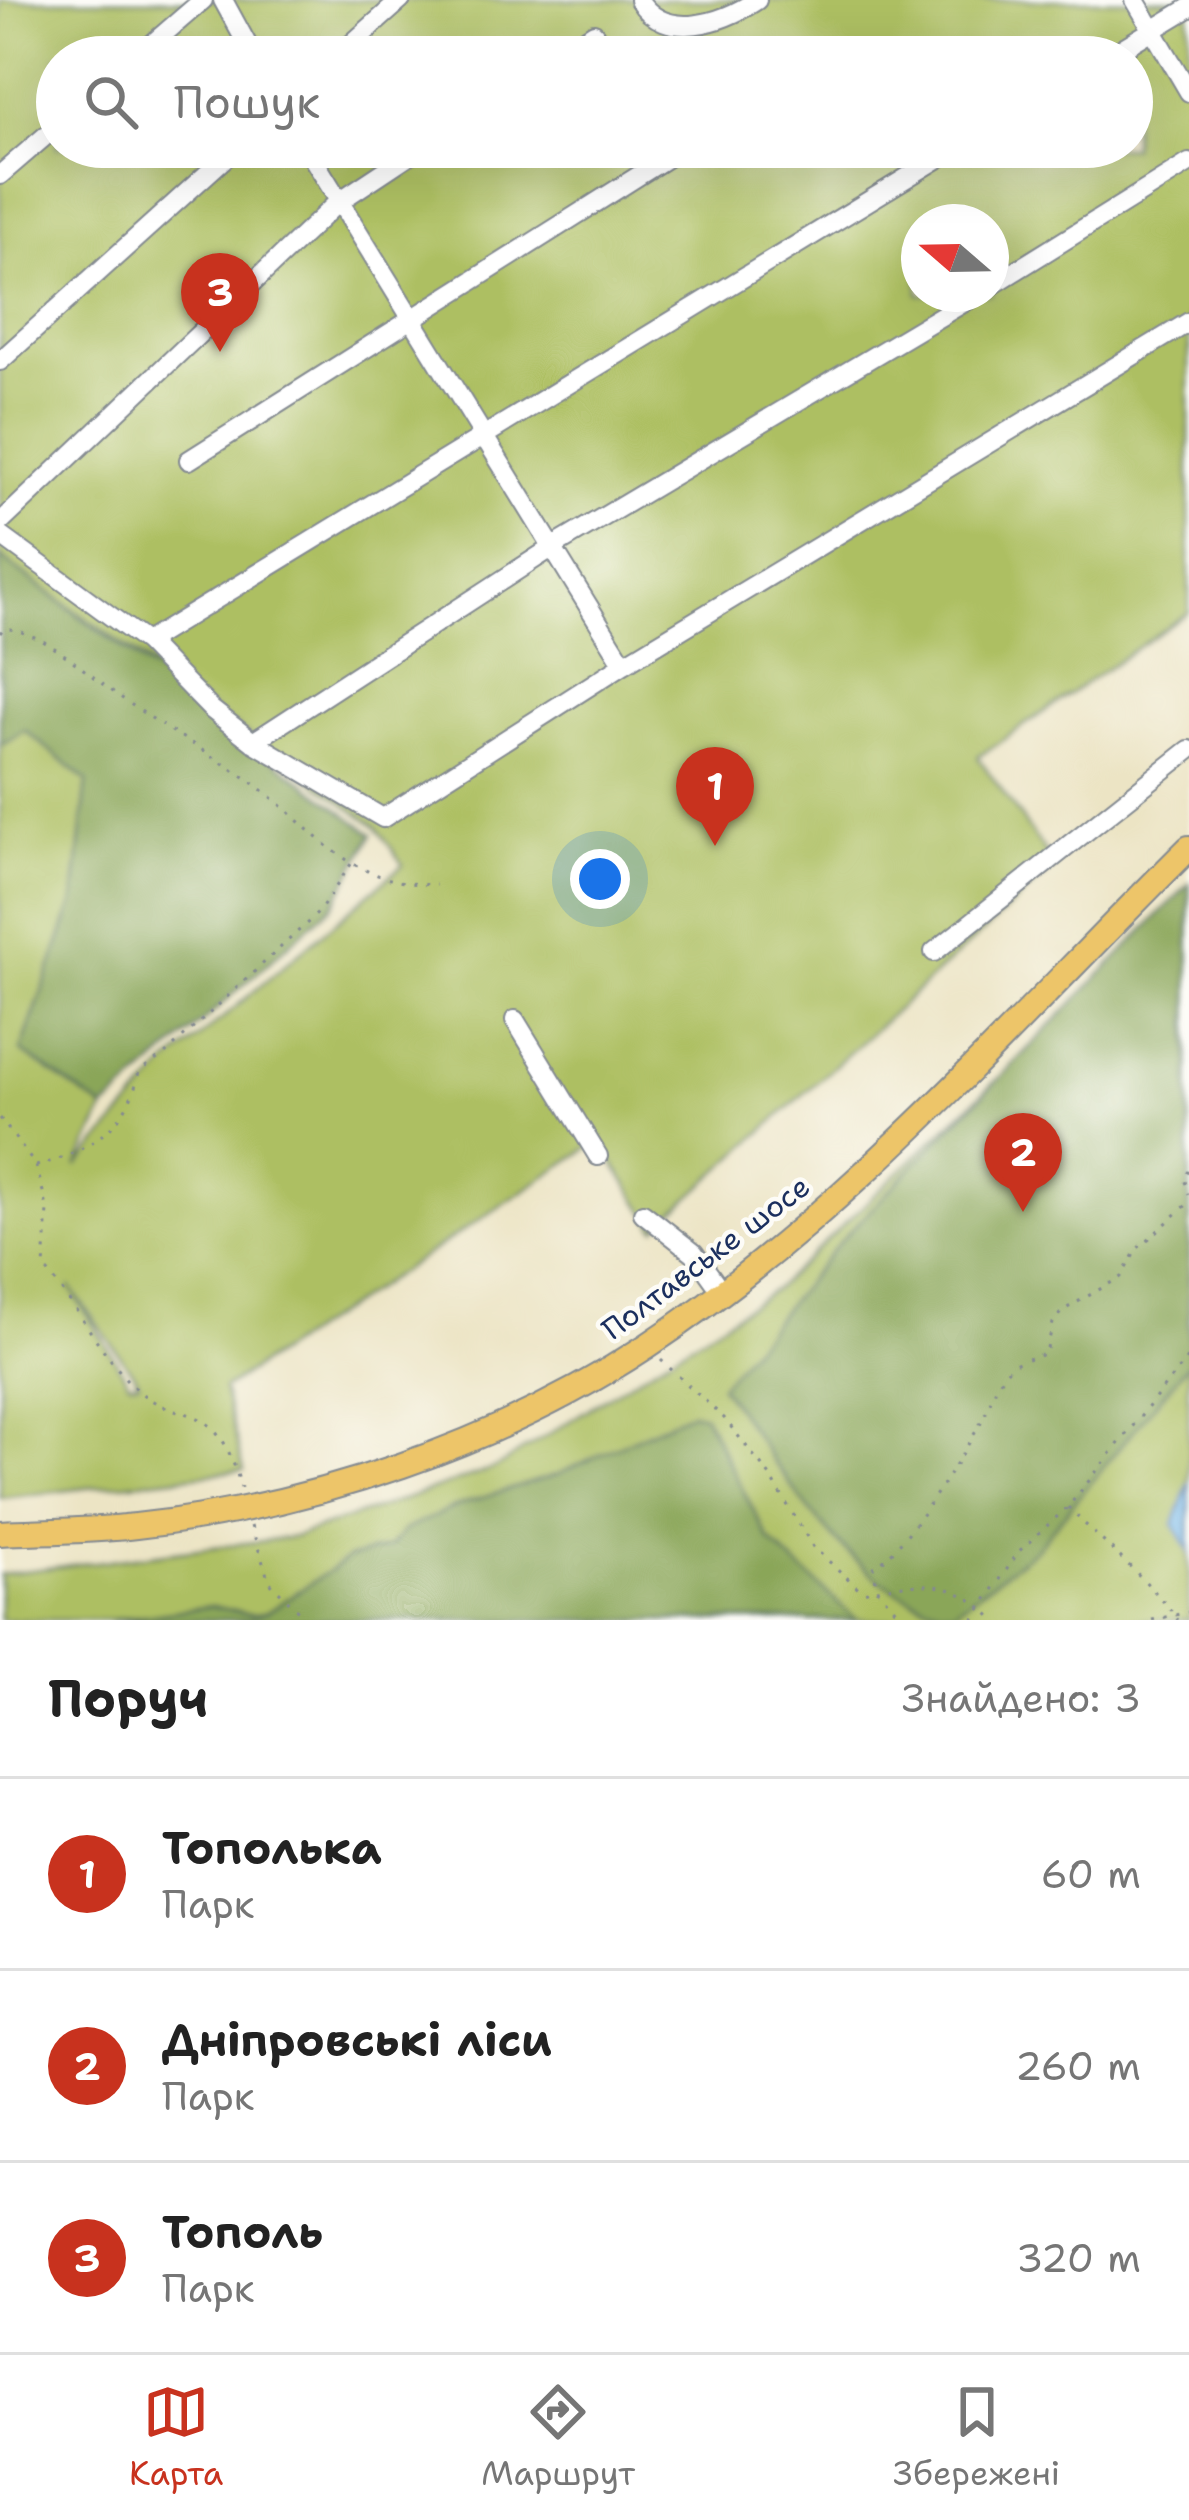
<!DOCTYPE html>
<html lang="uk">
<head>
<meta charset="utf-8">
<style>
	:root { --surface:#fff; --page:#f6f6f6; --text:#222; --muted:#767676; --line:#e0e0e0; --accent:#c8321e }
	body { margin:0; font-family:"Shantell Sans",sans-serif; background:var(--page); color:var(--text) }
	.compass { position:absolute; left:901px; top:204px; width:108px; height:108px; border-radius:50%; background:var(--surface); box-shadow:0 12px 48px #0002; rotate:290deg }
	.you { position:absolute; left:600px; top:879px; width:42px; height:42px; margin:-30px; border:9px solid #fff; border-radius:50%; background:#1a73e8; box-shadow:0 0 0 18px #1a73e833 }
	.badge { display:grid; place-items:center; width:78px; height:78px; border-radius:50%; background:var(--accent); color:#fff; font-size:39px; font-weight:700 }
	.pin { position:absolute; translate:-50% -99px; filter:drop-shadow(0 3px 6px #0008) }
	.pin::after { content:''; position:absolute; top:63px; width:42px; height:36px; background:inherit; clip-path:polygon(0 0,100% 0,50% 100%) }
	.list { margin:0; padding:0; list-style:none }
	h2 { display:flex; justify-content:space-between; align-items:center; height:156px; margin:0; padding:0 48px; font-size:51px }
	h2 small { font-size:39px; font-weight:400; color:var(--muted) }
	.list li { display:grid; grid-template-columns:78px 1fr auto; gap:36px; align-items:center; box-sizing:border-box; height:192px; padding:0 48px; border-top:3px solid var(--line) }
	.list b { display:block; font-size:45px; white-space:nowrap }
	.list p { margin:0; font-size:39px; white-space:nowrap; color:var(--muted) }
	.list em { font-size:39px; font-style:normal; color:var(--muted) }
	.icon { flex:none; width:66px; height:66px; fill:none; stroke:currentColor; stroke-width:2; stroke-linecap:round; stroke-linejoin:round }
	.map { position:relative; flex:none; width:1189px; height:1620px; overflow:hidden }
	.search { position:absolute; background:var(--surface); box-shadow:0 12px 48px #0002; left:36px; right:36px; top:36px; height:132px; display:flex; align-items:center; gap:30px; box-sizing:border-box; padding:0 42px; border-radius:66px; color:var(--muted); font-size:45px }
	.sheet { height:732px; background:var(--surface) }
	nav { display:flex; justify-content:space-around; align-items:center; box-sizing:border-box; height:168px; border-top:3px solid var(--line); background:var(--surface); font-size:33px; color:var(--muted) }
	nav a { display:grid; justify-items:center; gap:6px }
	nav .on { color:var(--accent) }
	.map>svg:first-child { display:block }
	.green { fill:#adbf62; stroke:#647760; stroke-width:3; fill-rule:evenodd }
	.forest { fill:#8aa658; stroke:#526a5b; stroke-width:3 }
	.water { fill:#72b6e8; stroke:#4672a3; stroke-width:3 }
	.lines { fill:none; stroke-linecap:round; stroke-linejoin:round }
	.minor-casing { stroke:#848a91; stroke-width:22 }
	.major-casing { stroke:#848a91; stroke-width:28 }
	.path { stroke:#848a91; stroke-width:3; stroke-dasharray:3 9; stroke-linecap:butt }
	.minor { stroke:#fff; stroke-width:18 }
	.major { stroke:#edc569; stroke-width:24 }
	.labels { text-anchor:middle; stroke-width:9; stroke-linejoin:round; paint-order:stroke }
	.street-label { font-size:30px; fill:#1b2f5e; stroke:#fdfcf7 }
</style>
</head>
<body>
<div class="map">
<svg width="1189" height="1620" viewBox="0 0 1189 1620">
	<rect width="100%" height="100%" fill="#fdfcf7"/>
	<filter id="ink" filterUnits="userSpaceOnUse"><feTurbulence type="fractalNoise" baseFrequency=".00833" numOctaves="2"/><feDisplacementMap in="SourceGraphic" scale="24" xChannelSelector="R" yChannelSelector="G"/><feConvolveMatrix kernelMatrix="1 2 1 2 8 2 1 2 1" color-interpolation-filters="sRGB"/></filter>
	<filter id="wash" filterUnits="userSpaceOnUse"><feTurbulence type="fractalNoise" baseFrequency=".004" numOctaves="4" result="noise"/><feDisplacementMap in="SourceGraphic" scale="48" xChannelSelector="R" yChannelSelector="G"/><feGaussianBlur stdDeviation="2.7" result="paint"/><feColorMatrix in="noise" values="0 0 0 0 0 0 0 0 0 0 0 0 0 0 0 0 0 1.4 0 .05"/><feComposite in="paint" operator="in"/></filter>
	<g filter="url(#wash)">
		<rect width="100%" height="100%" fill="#ece4c4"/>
		<!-- green -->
		<path class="green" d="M 0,0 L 1189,0 L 1189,612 L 978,757 L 1055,866 L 656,1228 L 599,1141 L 223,1389 L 244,1470 L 0,1498 L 0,745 L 25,730 L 87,781 L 74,902 L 21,1051 L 105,1109 L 77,1167 L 167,1065 L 403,865 L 376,826 L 0,557 ZM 57,57 L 1132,57 L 1132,147 L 57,147 ZM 919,222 L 991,222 L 991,294 L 919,294 ZM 69,1286 L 139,1381 L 138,1382 L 129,1382 Z
			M 1189,898 L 1189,1620 L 0,1620 L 0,1574 L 294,1537 L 496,1468 L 775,1289 Z"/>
		<!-- forest -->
		<path class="forest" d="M 0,557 L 373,834 L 334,904 L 105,1109 L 21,1051 L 74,902 L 87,781 L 25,730 L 0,745 Z
			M 1189,884 L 1189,1363 L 1035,1550 L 954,1611 C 853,1600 777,1462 720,1386 L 841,1240 Z
			M 691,1412 L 704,1415 L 769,1540 L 857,1620 L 110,1620 L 212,1606 L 253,1615 L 267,1612 L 349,1558 L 390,1547 L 404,1530 L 462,1504 L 556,1475 Z"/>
		<!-- water -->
		<path class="water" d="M 1189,1483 L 1189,1551 L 1174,1524 Z"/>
	</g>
	<g filter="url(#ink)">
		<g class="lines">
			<defs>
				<path id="minor" d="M 223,0 L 254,57
					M 639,0 C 665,43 724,22 757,0
					M 1135,0 L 1189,92
					M 137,57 L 203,0
					M 337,57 L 401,0
					M 558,57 L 594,33
					M 1108,57 L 1189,8
					M 306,147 L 624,664
					M 0,175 L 57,126
					M 991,286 L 1189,163
					M 0,361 L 237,147
					M 189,460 L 684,147
					M 0,523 L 338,202 L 421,147
					M 0,535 L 146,642 L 211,709 L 253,742 L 383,818 L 624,664 L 1189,322
					M 146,642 L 957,147
					M 253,742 L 553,547 L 978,294
					M 934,952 L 1189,750
					M 515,1020 L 598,1156
					M 643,1213 L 694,1253 L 722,1292"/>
				<path id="major" d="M 0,1533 C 45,1531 91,1531 136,1526 C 311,1507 500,1443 647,1346 C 849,1213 1017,1018 1189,848"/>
			</defs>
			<!-- minor casing -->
			<use href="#minor" class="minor-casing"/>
			<!-- major casing -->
			<use href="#major" class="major-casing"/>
			<!-- path -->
			<path class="path" d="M 0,633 L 4,628 C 47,634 77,666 112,691 C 154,722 199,747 243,776 C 315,823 337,883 436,885
				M 0,1118 L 36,1166 C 88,1152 129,1126 139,1071 L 164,1055 L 319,912 L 351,864
				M 36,1166 L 48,1210 L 44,1267 C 73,1303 97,1345 127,1380 C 177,1435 214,1384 241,1488
				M 1189,1171 L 1184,1178 L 1189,1194
				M 661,1360 L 724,1418 L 770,1476 L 813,1547 L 863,1592 C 916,1580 955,1578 995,1620
				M 1068,1507 C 1105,1546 1146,1576 1178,1620
				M 251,1526 L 269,1581 L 307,1620
				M 894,1620 L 897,1611 L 877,1589 L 874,1567 C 904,1550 961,1458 980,1424 C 991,1405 994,1381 1012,1366 C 1020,1359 1036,1358 1046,1353 L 1053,1323 L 1062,1311 L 1121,1277 L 1137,1249 L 1189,1203
				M 973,1620 L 1019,1551 L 1068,1507 L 1189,1356
				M 1152,1620 L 1189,1612"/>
			<!-- minor -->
			<use href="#minor" class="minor"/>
			<!-- major -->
			<use href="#major" class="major"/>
		</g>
	</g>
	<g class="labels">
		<!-- street labels -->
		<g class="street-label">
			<text transform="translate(706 1258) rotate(-37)" y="10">Полтавське шосе</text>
		</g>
	</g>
</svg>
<svg class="compass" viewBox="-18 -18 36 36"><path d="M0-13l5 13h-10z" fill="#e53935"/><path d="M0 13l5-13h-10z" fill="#767676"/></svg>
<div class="you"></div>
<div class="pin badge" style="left:715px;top:846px">1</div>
<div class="pin badge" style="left:1023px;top:1212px">2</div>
<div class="pin badge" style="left:220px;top:352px">3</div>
<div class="search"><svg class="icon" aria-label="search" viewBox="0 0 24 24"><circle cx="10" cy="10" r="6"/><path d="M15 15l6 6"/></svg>Пошук</div>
</div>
<section class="sheet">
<h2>Поруч<small>Знайдено: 3</small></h2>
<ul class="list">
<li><span class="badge">1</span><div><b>Тополька</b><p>Парк</p></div><em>60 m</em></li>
<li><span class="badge">2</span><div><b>Дніпровські ліси</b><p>Парк</p></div><em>260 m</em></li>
<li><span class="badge">3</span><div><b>Тополь</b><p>Парк</p></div><em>320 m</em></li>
</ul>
</section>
<nav>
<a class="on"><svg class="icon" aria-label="map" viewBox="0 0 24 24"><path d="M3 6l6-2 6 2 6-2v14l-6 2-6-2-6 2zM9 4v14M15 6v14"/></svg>Карта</a>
<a><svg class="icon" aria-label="directions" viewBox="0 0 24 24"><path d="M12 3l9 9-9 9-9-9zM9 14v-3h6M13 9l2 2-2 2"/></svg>Маршрут</a>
<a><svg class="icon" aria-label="saved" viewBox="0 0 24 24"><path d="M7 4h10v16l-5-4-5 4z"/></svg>Збережені</a>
</nav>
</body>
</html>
